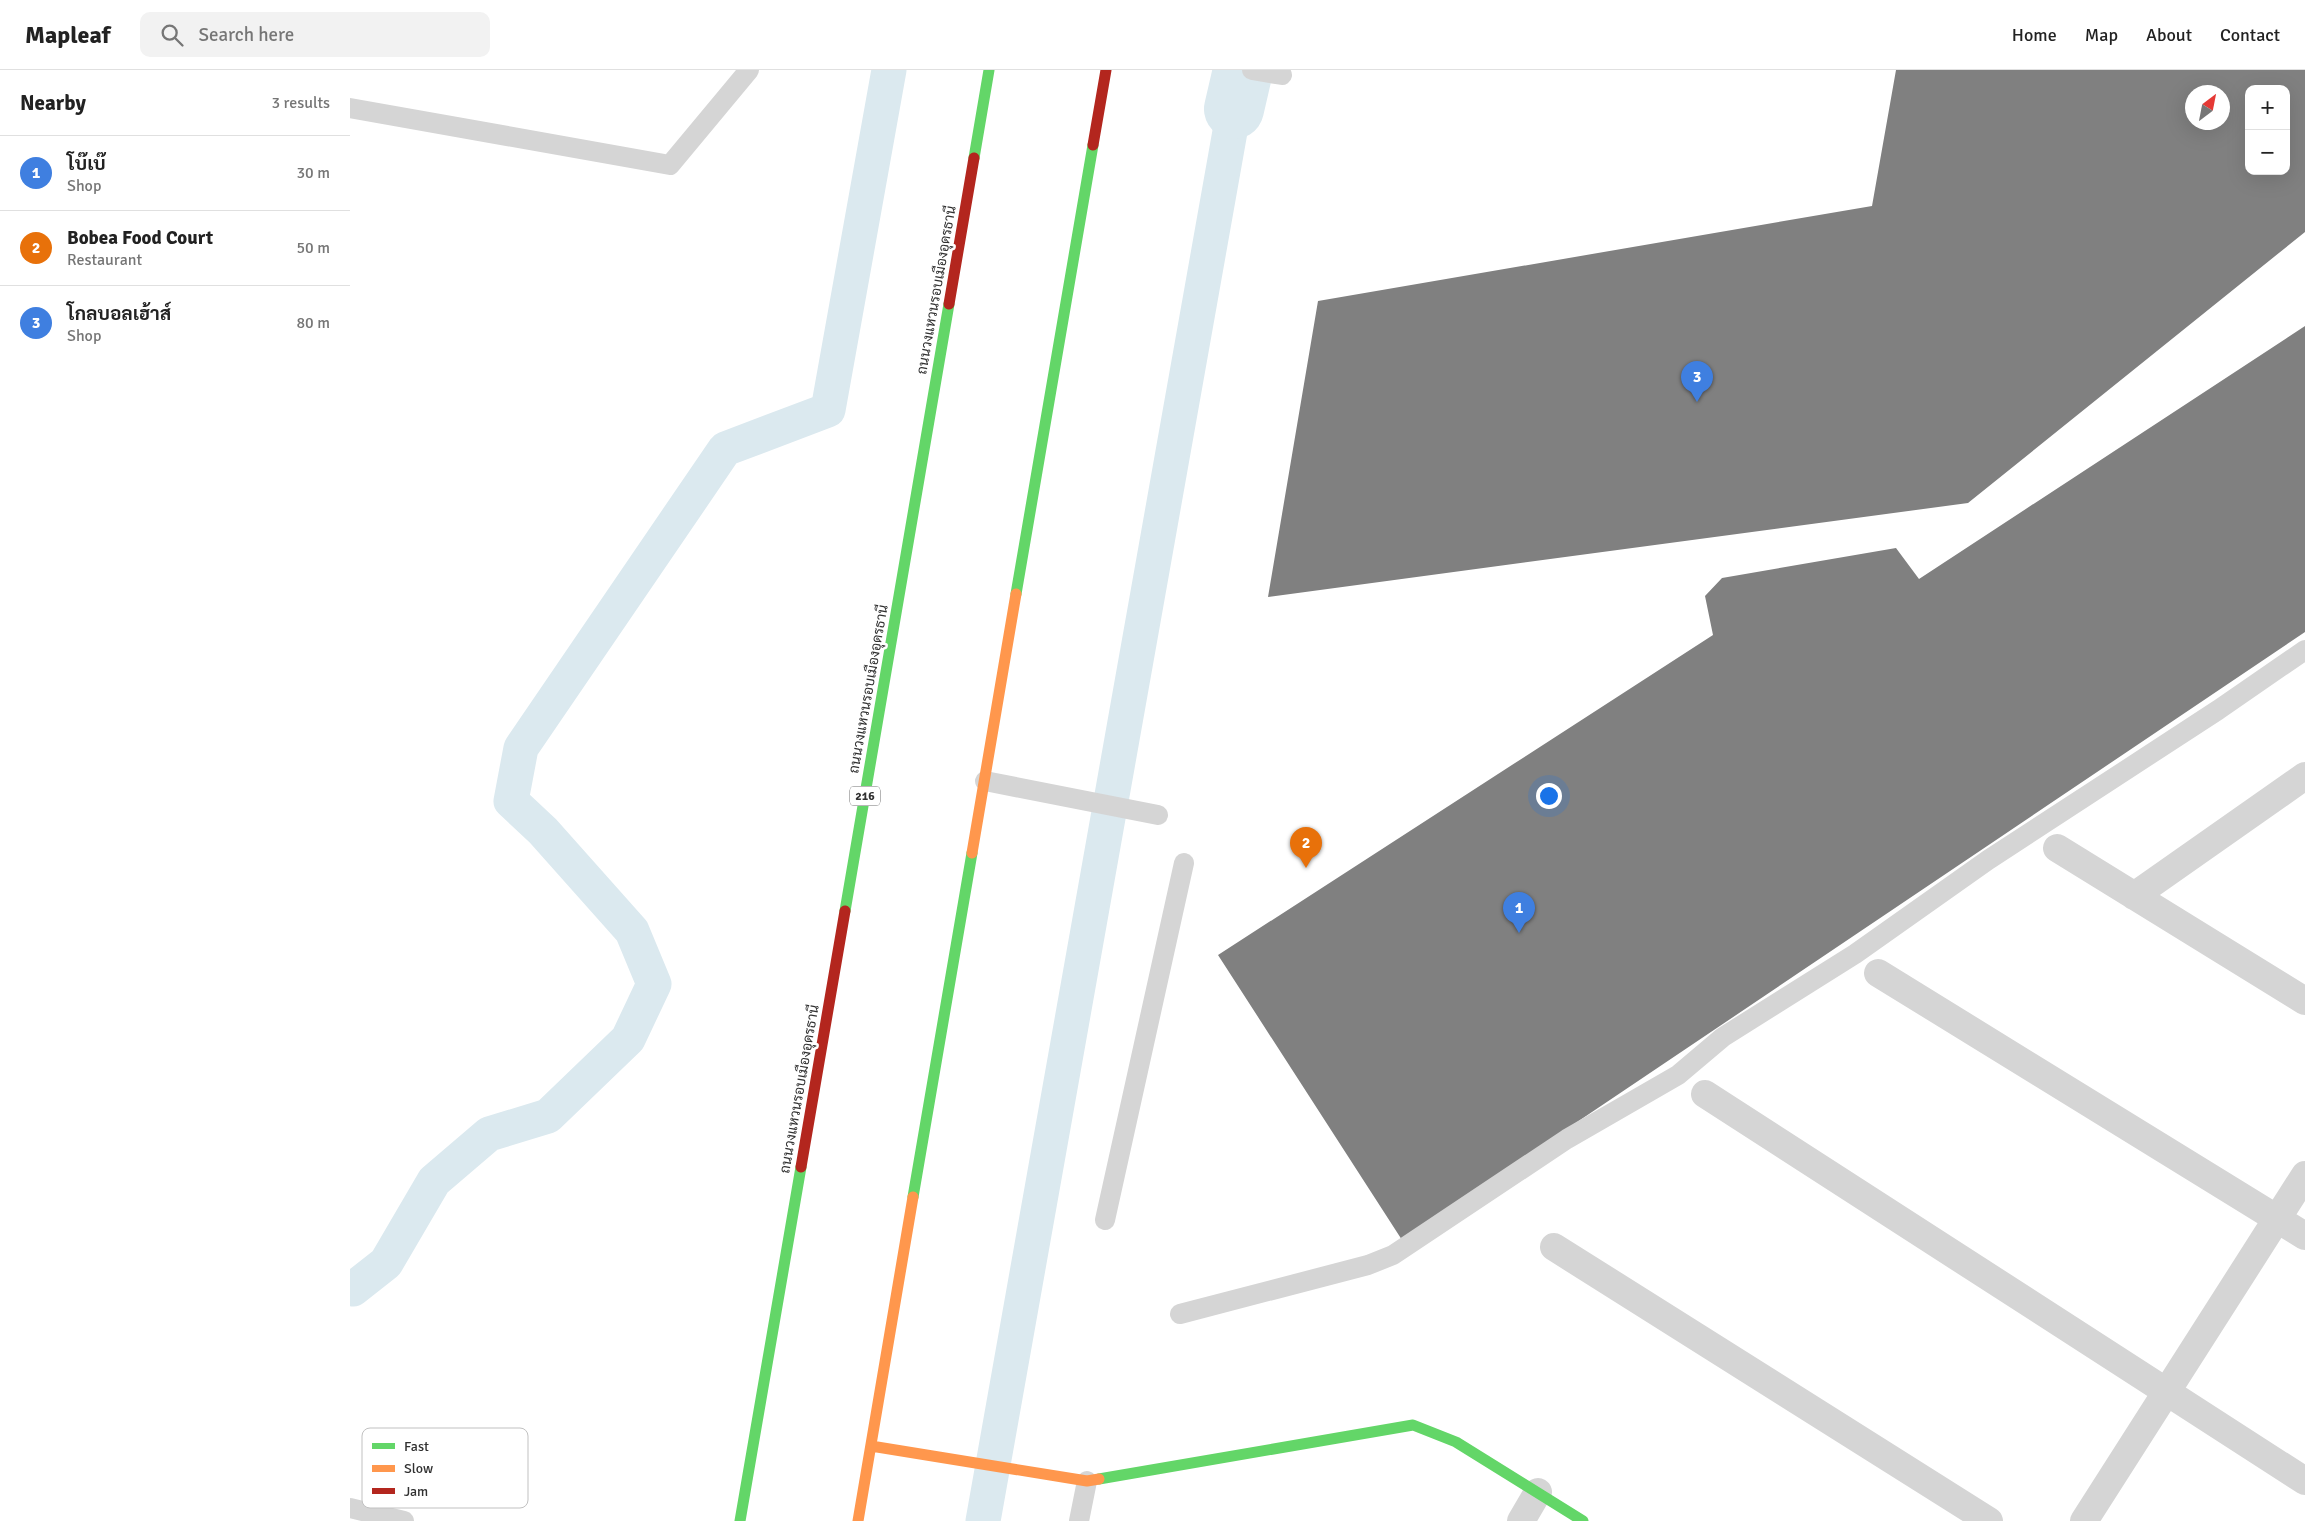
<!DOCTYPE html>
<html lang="en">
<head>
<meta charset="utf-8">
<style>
	:root { --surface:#fff; --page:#f2f2f2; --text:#222; --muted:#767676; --line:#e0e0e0; --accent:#db2777 }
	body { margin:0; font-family:Signika,Sarabun,sans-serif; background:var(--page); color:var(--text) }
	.controls { position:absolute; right:15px; top:15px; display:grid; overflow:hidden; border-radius:10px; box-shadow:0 5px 20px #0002 }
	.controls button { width:45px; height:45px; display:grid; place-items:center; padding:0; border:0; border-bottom:1px solid var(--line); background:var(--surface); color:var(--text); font:25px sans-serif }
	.compass { position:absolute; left:1835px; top:15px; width:45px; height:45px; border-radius:50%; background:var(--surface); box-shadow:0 5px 20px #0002; rotate:32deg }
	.you { position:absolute; left:1198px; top:725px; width:18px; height:18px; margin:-12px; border:4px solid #fff; border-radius:50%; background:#1a73e8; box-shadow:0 0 0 8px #1a73e833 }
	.badge { display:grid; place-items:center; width:32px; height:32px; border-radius:50%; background:var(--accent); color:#fff; font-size:16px; font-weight:700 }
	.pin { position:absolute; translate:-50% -41px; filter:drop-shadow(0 1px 2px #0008) }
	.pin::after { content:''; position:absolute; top:26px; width:18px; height:15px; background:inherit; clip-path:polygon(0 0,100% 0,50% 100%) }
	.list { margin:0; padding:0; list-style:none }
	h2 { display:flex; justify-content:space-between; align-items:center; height:65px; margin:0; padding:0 20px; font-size:21px }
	h2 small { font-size:16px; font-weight:400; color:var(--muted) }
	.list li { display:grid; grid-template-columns:32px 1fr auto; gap:15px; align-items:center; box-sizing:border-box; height:75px; padding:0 20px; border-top:1px solid var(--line) }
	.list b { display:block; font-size:19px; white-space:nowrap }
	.list p { margin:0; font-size:16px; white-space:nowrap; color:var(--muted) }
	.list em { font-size:16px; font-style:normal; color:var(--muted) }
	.icon { flex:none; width:28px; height:28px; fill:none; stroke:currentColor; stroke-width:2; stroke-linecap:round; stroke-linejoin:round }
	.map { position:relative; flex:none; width:1955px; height:1451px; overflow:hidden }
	header { display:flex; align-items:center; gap:30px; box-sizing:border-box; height:70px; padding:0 25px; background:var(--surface); border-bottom:1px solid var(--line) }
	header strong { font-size:24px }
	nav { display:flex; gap:28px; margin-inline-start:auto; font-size:18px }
	.search { width:350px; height:45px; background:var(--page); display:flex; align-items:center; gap:12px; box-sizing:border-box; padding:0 18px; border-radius:10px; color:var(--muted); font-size:19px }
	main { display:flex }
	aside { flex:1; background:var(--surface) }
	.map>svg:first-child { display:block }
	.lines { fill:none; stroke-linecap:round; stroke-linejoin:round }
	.canal { stroke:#dbe9ef; stroke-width:35 }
	.river { stroke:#dbe9ef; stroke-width:60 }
	.building { fill:#808080; fill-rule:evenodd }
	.lane { stroke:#d5d5d5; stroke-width:20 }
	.street { stroke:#d5d5d5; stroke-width:28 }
	.fast { stroke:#63d668; stroke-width:11 }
	.slow { stroke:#ff974d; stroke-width:11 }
	.jam { stroke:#b3261e; stroke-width:11 }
	.labels { text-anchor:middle; stroke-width:5; stroke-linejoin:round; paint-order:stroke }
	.shield { fill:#fff; stroke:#6f6f6f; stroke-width:1 }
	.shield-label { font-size:12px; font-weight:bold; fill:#313131 }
	.street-label { font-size:14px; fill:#313131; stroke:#fff }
	.key { fill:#fff; stroke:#c1c1c1; stroke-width:1 }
	.key-label { font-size:14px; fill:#313131 }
</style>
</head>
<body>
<header>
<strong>Mapleaf</strong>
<div class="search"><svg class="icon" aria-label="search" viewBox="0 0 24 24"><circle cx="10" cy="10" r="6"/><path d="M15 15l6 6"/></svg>Search here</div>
<nav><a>Home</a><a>Map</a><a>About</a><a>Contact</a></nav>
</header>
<main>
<aside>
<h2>Nearby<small>3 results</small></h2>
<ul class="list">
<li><span class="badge" style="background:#3f7fe0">1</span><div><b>โบ๊เบ๊</b><p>Shop</p></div><em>30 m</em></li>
<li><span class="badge" style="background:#e8710a">2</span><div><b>Bobea Food Court</b><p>Restaurant</p></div><em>50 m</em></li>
<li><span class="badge" style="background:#3f7fe0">3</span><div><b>โกลบอลเฮ้าส์</b><p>Shop</p></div><em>80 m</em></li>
</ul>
</aside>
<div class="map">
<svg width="1955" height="1451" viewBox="0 0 1955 1451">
	<rect width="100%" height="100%" fill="#fff"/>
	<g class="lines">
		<!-- canal -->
		<path class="canal" d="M 0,1217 L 3,1219 L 36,1193 L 84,1111 L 139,1064 L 198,1046 L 278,969 L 304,914 L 282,861 L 193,761 L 161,731 L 171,678 L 375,379 L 478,340 L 539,0
			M 633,1451 L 884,39"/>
		<!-- river -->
		<path class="river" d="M 884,39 L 893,0"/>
	</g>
	<!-- building -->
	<path class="building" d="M 1546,0 L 1955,0 L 1955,162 L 1618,433 L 918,527 L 968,231 L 1522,136 ZM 1899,19 L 1936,19 L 1936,101 L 1899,101 ZM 1842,22 L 1872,22 L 1872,52 L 1842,52 Z
		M 1955,256 L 1955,562 L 1052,1170 L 868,885 L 1363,565 L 1355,526 L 1372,508 L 1546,478 L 1569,509 Z"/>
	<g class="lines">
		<!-- lane -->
		<path class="lane" d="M 902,0 L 932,5
			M 0,38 L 320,95 L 399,0
			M 635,711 L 808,745
			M 755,1150 L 834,793
			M 830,1244 L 1018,1195 L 1043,1185 L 1217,1069 L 1328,1005 L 1373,967 L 1505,884 L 1638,790 L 1868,640 L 1955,580
			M 0,1438 L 54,1451
			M 729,1451 L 737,1411"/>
		<!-- street -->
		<path class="street" d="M 1707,778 L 1955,931
			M 1784,826 L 1955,706
			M 1528,903 L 1955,1166
			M 1355,1024 L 1955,1411
			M 1204,1177 L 1639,1451
			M 1171,1451 L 1188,1422
			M 1734,1451 L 1955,1105"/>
		<!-- fast -->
		<path class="fast" d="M 624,88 L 639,0
			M 666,524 L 743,75
			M 495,841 L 599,234
			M 563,1127 L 622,783
			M 749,1409 L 1063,1355 L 1106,1372 L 1233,1451
			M 390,1451 L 451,1097"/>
		<!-- slow -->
		<path class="slow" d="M 622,783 L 666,524
			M 521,1376 L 737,1411 L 749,1409
			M 508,1451 L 563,1127"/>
		<!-- jam -->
		<path class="jam" d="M 743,75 L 756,0
			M 599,234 L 624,88
			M 451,1097 L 495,841"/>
	</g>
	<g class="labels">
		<!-- shield labels -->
		<rect class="shield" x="500" y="716.5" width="30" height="19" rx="4"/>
		<g class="shield-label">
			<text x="515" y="730">216</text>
		</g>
		<!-- street labels -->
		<g class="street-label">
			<text transform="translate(586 220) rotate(-80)" y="5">ถนนวงแหวนรอบเมืองอุดรธานี</text>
			<text transform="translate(518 619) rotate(-80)" y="5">ถนนวงแหวนรอบเมืองอุดรธานี</text>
			<text transform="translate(449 1019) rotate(-80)" y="5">ถนนวงแหวนรอบเมืองอุดรธานี</text>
		</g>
	</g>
	<!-- legend -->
	<rect x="12" y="1358" width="166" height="80" rx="8" class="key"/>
	<rect x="22" y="1373" width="23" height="6" fill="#63d668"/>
	<rect x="22" y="1395" width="23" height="7" fill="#ff974d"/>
	<rect x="22" y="1418" width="23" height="6" fill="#b3261e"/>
	<g class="key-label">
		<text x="54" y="1381">Fast</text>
		<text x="54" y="1403">Slow</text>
		<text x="54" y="1426">Jam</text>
	</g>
</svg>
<div class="controls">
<button>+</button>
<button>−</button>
</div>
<svg class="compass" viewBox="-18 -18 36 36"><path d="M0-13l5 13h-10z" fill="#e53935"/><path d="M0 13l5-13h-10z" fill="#767676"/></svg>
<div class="you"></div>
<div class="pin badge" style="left:1169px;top:863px;background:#3f7fe0">1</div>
<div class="pin badge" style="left:956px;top:798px;background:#e8710a">2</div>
<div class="pin badge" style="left:1347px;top:332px;background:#3f7fe0">3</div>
</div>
</main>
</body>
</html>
